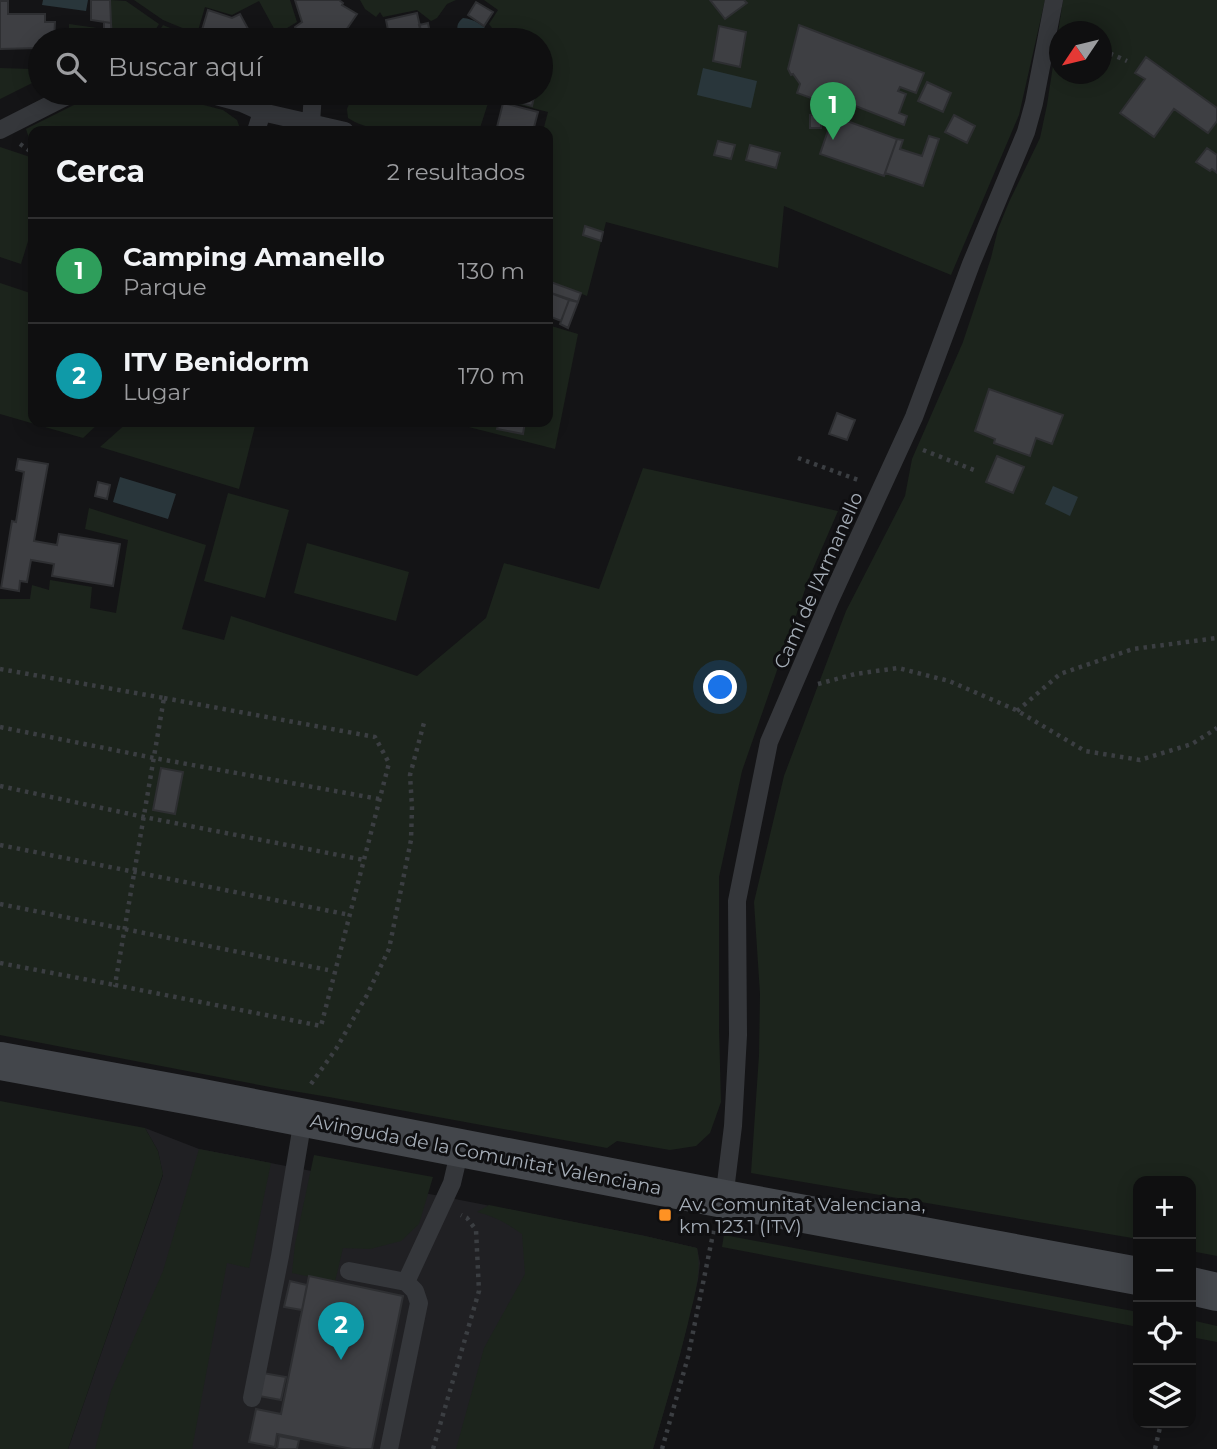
<!DOCTYPE html>
<html lang="es">
<head>
<meta charset="utf-8">
<style>
	:root { --surface:#0f0f10; --page:#1d1d1e; --text:#f1f3f6; --muted:#9b9c9f; --line:#2f2f30; --accent:#ff9223 }
	body { margin:0; font-family:Montserrat,sans-serif; background:var(--page); color:var(--text) }
	.controls { position:absolute; right:21px; bottom:21px; display:grid; overflow:hidden; border-radius:14px; box-shadow:0 4px 18px #0003 }
	.controls button { width:63px; height:63px; display:grid; place-items:center; padding:0; border:0; border-bottom:2px solid var(--line); background:var(--surface); color:var(--text); font:35px sans-serif }
	.compass { position:absolute; left:1049px; top:21px; width:63px; height:63px; border-radius:50%; background:var(--surface); box-shadow:0 4px 18px #0003; rotate:235deg }
	.you { position:absolute; left:721px; top:688px; width:24px; height:24px; margin:-18px; border:5px solid #fff; border-radius:50%; background:#1a73e8; box-shadow:0 0 0 10px #1a73e833 }
	.badge { display:grid; place-items:center; width:46px; height:46px; border-radius:50%; background:var(--accent); color:#fff; font-size:23px; font-weight:700 }
	.pin { position:absolute; translate:-50% -58px; filter:drop-shadow(0 2px 4px #0008) }
	.pin::after { content:''; position:absolute; top:37px; width:24px; height:21px; background:inherit; clip-path:polygon(0 0,100% 0,50% 100%) }
	.list { margin:0; padding:0; list-style:none }
	h2 { display:flex; justify-content:space-between; align-items:center; height:91px; margin:0; padding:0 28px; font-size:30px }
	h2 small { font-size:23px; font-weight:400; color:var(--muted) }
	.list li { display:grid; grid-template-columns:46px 1fr auto; gap:21px; align-items:center; box-sizing:border-box; height:105px; padding:0 28px; border-top:2px solid var(--line) }
	.list b { display:block; font-size:26px; white-space:nowrap }
	.list p { margin:0; font-size:23px; white-space:nowrap; color:var(--muted) }
	.list em { font-size:23px; font-style:normal; color:var(--muted) }
	.icon { flex:none; width:38px; height:38px; fill:none; stroke:currentColor; stroke-width:2; stroke-linecap:round; stroke-linejoin:round }
	.map { position:relative; flex:none; width:1217px; height:1449px; overflow:hidden }
	.search { position:absolute; background:var(--surface); box-shadow:0 4px 18px #0003; left:28px; top:28px; width:525px; height:77px; display:flex; align-items:center; gap:18px; box-sizing:border-box; padding:0 24px; border-radius:38px; color:var(--muted); font-size:26px }
	.panel { position:absolute; background:var(--surface); box-shadow:0 4px 18px #0003; left:28px; top:126px; width:525px; height:301px; border-radius:14px }
	.map>svg:first-child { display:block }
	.built { fill:#202023 }
	.green { fill:#1c241c; fill-rule:evenodd }
	.water { fill:#29363b }
	.building { fill:#3e3f43; stroke:#2e2f32; stroke-width:2 }
	.lines { fill:none; stroke-linecap:round; stroke-linejoin:round }
	.path { stroke:#3b3e42; stroke-width:4.5; stroke-dasharray:3.5 5; stroke-linecap:butt }
	.service { stroke:#35373b; stroke-width:18 }
	.secondary { stroke:#43464b; stroke-width:38 }
	.poi-dot { fill:#ff9223; stroke:#0f0f11; stroke-width:2.5 }
	.labels { text-anchor:middle; stroke-width:6; stroke-linejoin:round; paint-order:stroke }
	.street-label { font-size:19px; fill:#a5adb7; stroke:#0f0f11 }
	.poi-label { font-size:19px; fill:#a5adb7; stroke:#0f0f11; text-anchor:start }
</style>
</head>
<body>
<div class="map">
<svg width="1217" height="1449" viewBox="0 0 1217 1449">
	<rect width="100%" height="100%" fill="#141416"/>
	<!-- built -->
	<path class="built" d="M 145,1128 L 199,1149 L 645,1236 L 697,1248 L 700,1263 L 698,1280 L 680,1354 L 653,1449 L 68,1449 L 163,1175 L 158,1151 Z"/>
	<!-- green -->
	<path class="green" d="M 110,0 L 126,1 L 159,24 L 149,40 L 112,40 Z
		M 134,0 L 290,0 L 297,22 L 277,34 L 259,1 L 232,15 L 205,7 L 197,34 L 163,20 Z
		M 360,0 L 456,0 L 447,4 L 437,18 L 431,21 L 417,10 L 383,17 L 380,12 L 376,17 L 365,9 Z
		M 484,0 L 1045,0 L 1019,115 L 951,275 L 784,206 L 778,268 L 606,222 L 587,296 L 548,281 L 548,131 L 543,131 L 548,112 L 490,97 L 479,131 C 444,131 377,138 348,118 L 347,109 L 349,104 L 353,103 L 353,96 L 367,93 L 541,93 L 541,40 L 495,40 L 495,32 L 489,24 L 498,10 Z
		M 1063,0 L 1217,0 L 1217,1256 L 1191,1251 L 1191,1181 L 1138,1181 L 1138,1239 L 751,1173 L 759,1055 L 760,994 L 754,902 L 784,776 L 846,611 L 905,496 L 912,459 L 963,342 L 991,258 L 998,229 L 1009,202 L 1040,138 L 1047,105 ZM 1060,32 L 1102,32 L 1102,74 L 1060,74 Z
		M 69,24 L 104,29 L 104,40 L 69,40 Z
		M 163,25 L 196,39 L 196,40 L 154,40 Z
		M 0,68 L 32,69 L 32,83 L 0,99 Z
		M 98,93 L 157,93 L 223,110 L 237,120 L 241,131 L 33,131 L 33,148 L 32,148 L 26,129 Z
		M 0,147 L 33,158 L 33,239 L 29,238 L 21,264 L 0,257 Z
		M 0,283 L 33,294 L 33,422 L 100,422 L 83,438 L 0,414 Z
		M 548,325 L 578,334 L 555,449 L 449,422 L 548,422 Z
		M 128,422 L 256,422 L 239,489 L 100,447 Z
		M 643,468 L 838,511 L 809,578 L 742,771 L 719,877 L 719,1029 L 721,1102 L 710,1133 L 696,1146 L 670,1150 L 617,1141 L 607,1148 L 329,1097 L 275,1088 L 0,1035 L 0,599 L 30,599 L 32,585 L 49,590 L 50,580 L 92,587 L 90,608 L 116,613 L 128,540 L 85,529 L 89,508 L 206,545 L 182,629 L 224,640 L 231,616 L 417,676 L 486,618 L 504,563 L 599,589 Z
		M 228,493 L 289,510 L 265,598 L 204,581 Z
		M 307,543 L 409,572 L 396,621 L 294,593 Z
		M 0,1101 L 145,1128 L 158,1151 L 163,1174 L 68,1449 L 0,1449 Z
		M 199,1149 L 271,1163 L 249,1268 L 227,1263 L 192,1449 L 95,1449 L 111,1391 L 163,1271 Z
		M 314,1155 L 433,1177 L 419,1224 L 401,1241 L 370,1249 L 343,1248 L 335,1282 L 292,1273 L 295,1244 Z
		M 489,1205 L 645,1236 L 697,1248 C 702,1274 694,1297 688,1323 C 678,1365 665,1407 653,1449 L 456,1449 L 484,1348 L 525,1274 L 522,1234 C 508,1224 494,1216 477,1212 Z
		M 724,1235 L 1138,1312 L 1138,1327 L 722,1247 Z
		M 1191,1320 L 1217,1326 L 1217,1342 L 1191,1337 Z"/>
	<!-- water -->
	<path class="water" d="M 43,0 L 88,0 L 86,11 L 42,5 Z
		M 463,18 C 474,19 483,25 490,33 L 488,40 L 460,40 C 458,31 454,25 463,18 Z
		M 703,68 L 757,81 L 751,108 L 697,95 Z
		M 120,477 L 176,494 L 168,519 L 113,502 Z
		M 1053,486 L 1078,497 L 1070,516 L 1045,504 Z"/>
	<!-- building -->
	<path class="building" d="M 91,0 L 110,0 L 111,23 L 91,20 Z
		M 295,0 L 339,0 L 343,3 L 342,5 L 357,14 L 342,36 L 346,32 L 359,40 L 319,40 L 310,35 L 300,38 L 295,27 L 302,22 Z
		M 710,0 L 744,0 L 747,3 L 725,19 Z
		M 0,1 L 8,1 L 8,14 L 45,14 L 45,22 L 55,22 L 54,40 L 40,40 L 40,48 L 0,49 Z
		M 476,2 L 493,12 L 484,26 L 468,15 Z
		M 208,10 L 232,18 L 240,14 L 254,40 L 199,40 Z
		M 417,13 L 423,40 L 390,40 L 386,20 Z
		M 104,22 L 111,23 L 112,40 L 104,40 Z
		M 428,23 L 431,39 L 423,40 L 419,25 Z
		M 799,25 L 924,73 L 916,93 L 900,87 L 898,91 L 906,94 L 899,113 L 907,116 L 904,125 L 825,94 L 822,102 L 797,93 L 800,84 L 793,74 L 791,75 L 788,69 Z
		M 719,26 L 746,32 L 740,67 L 713,61 Z
		M 1146,57 L 1217,108 L 1217,121 L 1208,133 L 1174,109 L 1154,137 L 1120,113 L 1145,79 L 1135,73 Z
		M 927,82 L 951,93 L 943,112 L 918,101 Z
		M 508,93 L 535,93 L 532,106 L 506,99 Z
		M 503,103 L 538,112 L 533,131 L 496,131 Z
		M 810,115 L 821,115 L 821,128 L 810,128 Z
		M 954,115 L 975,126 L 967,143 L 945,132 Z
		M 833,116 L 897,139 L 884,176 L 820,154 Z
		M 929,136 L 939,139 L 923,186 L 885,173 L 897,139 L 903,140 L 900,149 L 922,156 Z
		M 718,141 L 735,145 L 731,159 L 714,155 Z
		M 750,145 L 780,153 L 776,168 L 746,160 Z
		M 1207,148 L 1217,155 L 1217,173 L 1212,169 L 1210,171 L 1196,162 Z
		M 585,226 L 603,232 L 601,241 L 583,235 Z
		M 548,281 L 581,293 L 578,302 L 548,292 Z
		M 548,292 L 569,300 L 561,321 L 551,317 L 552,312 L 548,311 Z
		M 569,300 L 578,302 L 568,328 L 560,324 Z
		M 989,389 L 1063,415 L 1052,444 L 1036,438 L 1030,456 L 994,443 L 995,439 L 975,431 Z
		M 837,413 L 855,420 L 847,440 L 829,434 Z
		M 499,422 L 525,422 L 523,434 L 497,429 Z
		M 997,456 L 1024,467 L 1013,493 L 986,482 Z
		M 18,459 L 48,464 L 34,541 L 57,545 L 59,534 L 120,544 L 113,586 L 52,576 L 54,564 L 31,560 L 27,582 L 20,581 L 19,591 L 1,588 L 12,521 L 16,522 L 24,472 L 16,470 Z
		M 98,482 L 110,485 L 107,499 L 95,496 Z
		M 161,768 L 183,772 L 175,814 L 153,810 Z
		M 309,1276 L 403,1296 L 372,1449 L 352,1449 L 277,1434 L 275,1447 L 249,1442 L 256,1409 L 281,1414 Z
		M 290,1281 L 307,1285 L 302,1310 L 284,1307 Z
		M 263,1373 L 286,1377 L 281,1400 L 259,1396 Z
		M 279,1436 L 299,1440 L 297,1449 L 277,1449 Z"/>
	<g class="lines">
		<!-- path -->
		<path class="path" d="M 1102,50 L 1127,61
			M 20,144 L 33,153
			M 923,450 L 974,470
			M 798,458 L 861,481
			M 0,669 L 164,698
			M 818,684 L 855,674 L 898,668 L 949,681 L 1016,710 L 1085,751 L 1140,760 L 1192,744 L 1217,728
			M 164,698 L 375,737 L 389,763 L 321,1026 L 115,985 Z
			M 1017,711 L 1060,674 L 1133,649 L 1217,638
			M 0,727 L 154,758 L 379,799
			M 0,786 L 144,817 L 364,860
			M 0,845 L 350,915
			M 0,904 L 328,970
			M 0,963 L 115,985
			M 311,1084 L 336,1049 L 367,995 L 389,949 L 411,840 L 412,807 L 410,775 L 425,719
			M 433,1449 L 479,1291 L 476,1230 L 467,1218 L 461,1215
			M 662,1449 L 688,1357 L 714,1229
			M 1155,1449 L 1161,1423"/>
		<!-- service -->
		<path class="service" d="M 205,93 L 242,103 L 262,112 L 256,131
			M 262,112 L 345,131
			M 311,123 L 313,93
			M 0,130 L 73,93
			M 724,1199 L 733,1126 L 738,1035 L 737,901 L 769,742 L 830,600 L 914,417 L 971,264 L 1026,132 L 1034,103 L 1054,0
			M 349,1271 L 406,1282
			M 252,1398 L 280,1256 L 303,1119
			M 389,1449 L 419,1303 L 415,1291 L 406,1282 L 452,1183 L 460,1149"/>
		<!-- secondary -->
		<path class="secondary" d="M 0,1061 L 197,1097 L 724,1199 L 1138,1276
			M 1191,1286 L 1217,1292"/>
	</g>
	<!-- markers -->
	<rect class="poi-dot" x="658" y="1208" width="14" height="14" rx="3.5"/>
	<g class="labels">
		<!-- street labels -->
		<g class="street-label">
			<text transform="translate(818 580) rotate(-66)" y="7">Camí de l'Armanello</text>
			<text transform="translate(486 1154) rotate(11)" y="7">Avinguda de la Comunitat Valenciana</text>
		</g>
		<!-- poi labels -->
		<g class="poi-label">
			<text x="679" y="1211">Av. Comunitat Valenciana,<tspan x="679" dy="22">km 123.1 (ITV)</tspan></text>
		</g>
	</g>
</svg>
<div class="controls">
<button>+</button>
<button>−</button>
<button><svg class="icon" aria-label="locate" viewBox="0 0 24 24"><circle cx="12" cy="12" r="6"/><path d="M12 2v4M12 18v4M2 12h4M18 12h4"/></svg></button>
<button><svg class="icon" aria-label="layers" viewBox="0 0 24 24"><path d="M12 4l9 5-9 5-9-5zM3 14l9 5 9-5"/></svg></button>
</div>
<svg class="compass" viewBox="-18 -18 36 36"><path d="M0-13l5 13h-10z" fill="#e53935"/><path d="M0 13l5-13h-10z" fill="#9b9c9f"/></svg>
<div class="you"></div>
<div class="pin badge" style="left:833px;top:140px;background:#2e9e5b">1</div>
<div class="pin badge" style="left:341px;top:1360px;background:#0f9aa8">2</div>
<div class="search"><svg class="icon" aria-label="search" viewBox="0 0 24 24"><circle cx="10" cy="10" r="6"/><path d="M15 15l6 6"/></svg>Buscar aquí</div>
<section class="panel">
<h2>Cerca<small>2 resultados</small></h2>
<ul class="list">
<li><span class="badge" style="background:#2e9e5b">1</span><div><b>Camping Amanello</b><p>Parque</p></div><em>130 m</em></li>
<li><span class="badge" style="background:#0f9aa8">2</span><div><b>ITV Benidorm</b><p>Lugar</p></div><em>170 m</em></li>
</ul>
</section>
</div>
</body>
</html>
